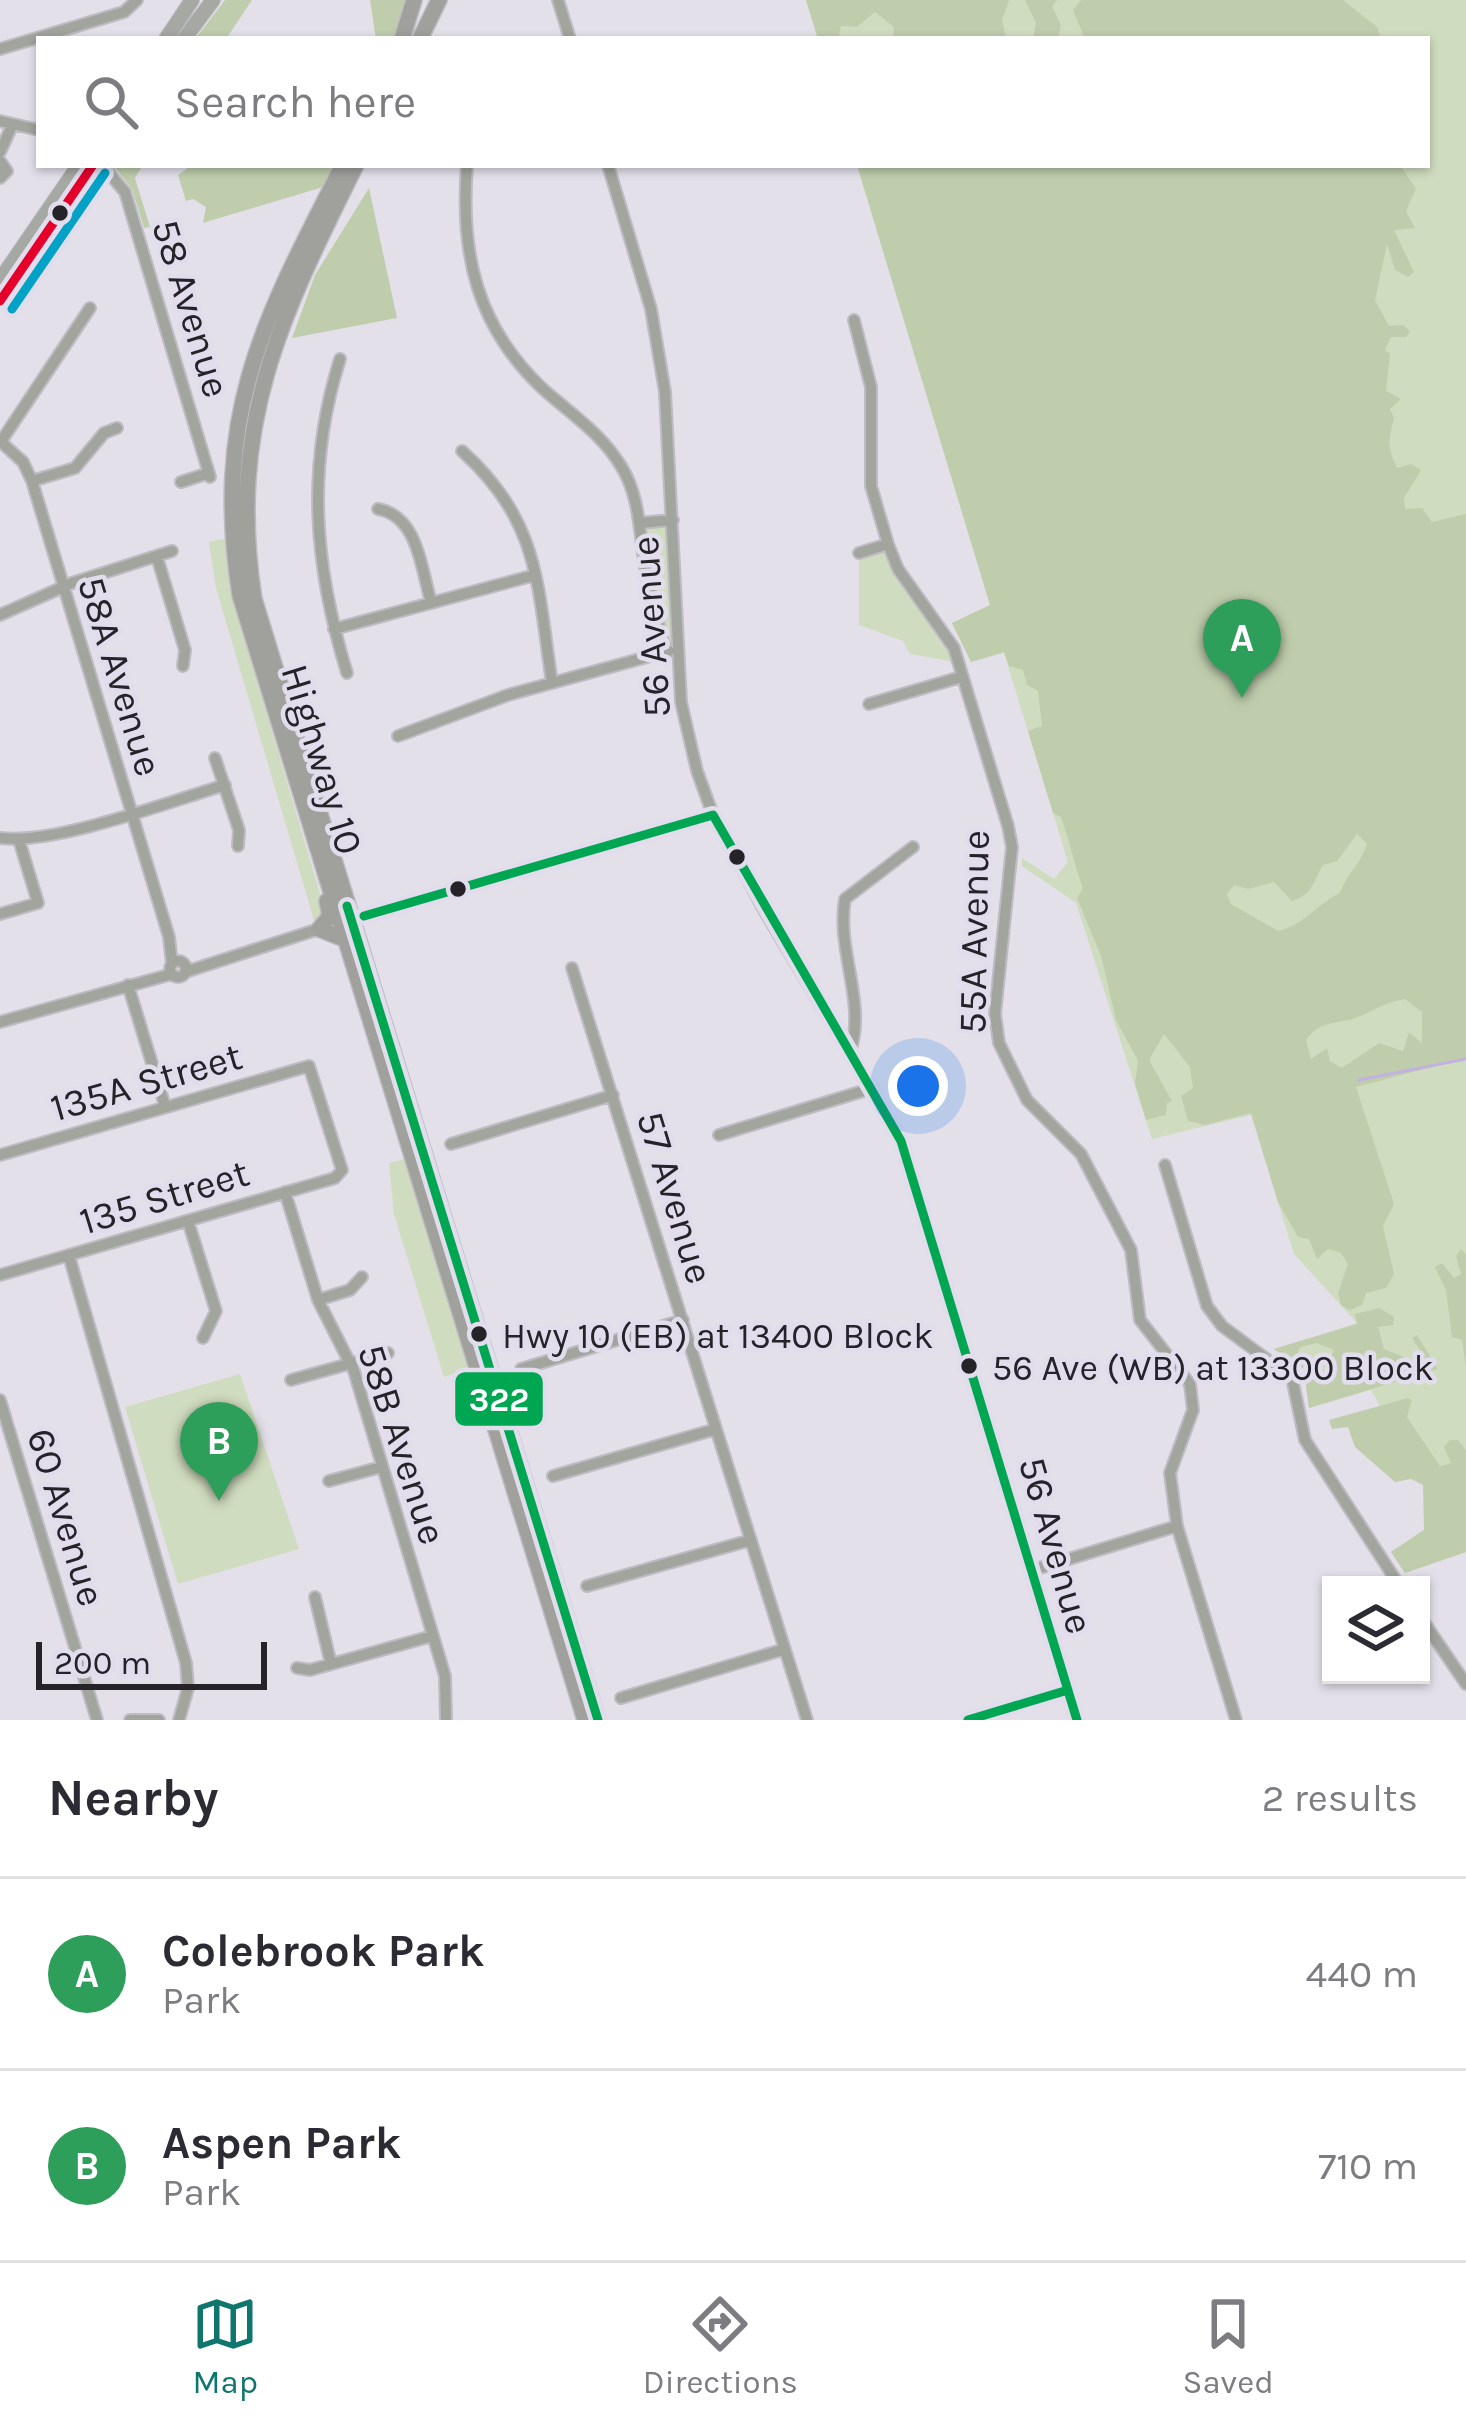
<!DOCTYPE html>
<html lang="en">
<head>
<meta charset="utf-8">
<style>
	:root { --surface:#fff; --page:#f2f2f3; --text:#2b2b33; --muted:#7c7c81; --line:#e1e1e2; --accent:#0f766e }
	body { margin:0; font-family:Karla,sans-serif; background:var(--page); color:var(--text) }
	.controls { position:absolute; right:36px; bottom:36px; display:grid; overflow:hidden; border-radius:0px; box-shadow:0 3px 9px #0004 }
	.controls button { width:108px; height:108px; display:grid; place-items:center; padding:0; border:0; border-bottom:3px solid var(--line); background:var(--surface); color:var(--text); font:60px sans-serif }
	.scale { position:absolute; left:36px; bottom:30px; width:231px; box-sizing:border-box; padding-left:12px; border:6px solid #252328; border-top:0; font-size:33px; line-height:42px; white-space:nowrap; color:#252328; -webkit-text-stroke:9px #e2dded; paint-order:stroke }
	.you { position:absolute; left:918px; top:1086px; width:42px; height:42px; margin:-30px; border:9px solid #fff; border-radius:50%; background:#1a73e8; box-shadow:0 0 0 18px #1a73e833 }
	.badge { display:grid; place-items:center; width:78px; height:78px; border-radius:50%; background:var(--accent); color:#fff; font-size:39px; font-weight:700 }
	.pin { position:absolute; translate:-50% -99px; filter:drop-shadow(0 3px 6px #0008) }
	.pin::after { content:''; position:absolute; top:63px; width:42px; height:36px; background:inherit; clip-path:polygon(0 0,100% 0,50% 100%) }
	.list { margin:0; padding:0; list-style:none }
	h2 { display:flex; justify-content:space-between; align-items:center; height:156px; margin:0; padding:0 48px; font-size:51px }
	h2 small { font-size:39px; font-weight:400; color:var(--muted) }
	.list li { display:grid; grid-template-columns:78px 1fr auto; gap:36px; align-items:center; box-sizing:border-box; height:192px; padding:0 48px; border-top:3px solid var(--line) }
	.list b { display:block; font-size:45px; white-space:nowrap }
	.list p { margin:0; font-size:39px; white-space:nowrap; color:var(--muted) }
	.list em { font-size:39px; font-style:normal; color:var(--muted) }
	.icon { flex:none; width:66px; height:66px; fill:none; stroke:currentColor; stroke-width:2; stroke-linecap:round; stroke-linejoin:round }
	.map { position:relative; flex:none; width:1466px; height:1720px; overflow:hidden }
	.search { position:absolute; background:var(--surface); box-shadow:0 3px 9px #0004; left:36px; right:36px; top:36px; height:132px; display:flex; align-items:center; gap:30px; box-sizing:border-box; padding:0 42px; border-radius:0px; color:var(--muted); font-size:45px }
	.sheet { height:540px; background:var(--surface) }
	nav { display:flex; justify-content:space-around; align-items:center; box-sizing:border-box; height:168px; border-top:3px solid var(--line); background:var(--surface); font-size:33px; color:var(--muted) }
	nav a { display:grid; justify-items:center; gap:6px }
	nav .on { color:var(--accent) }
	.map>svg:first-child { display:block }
	.green { fill:#d0dcbf }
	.forest { fill:#bfcdad; fill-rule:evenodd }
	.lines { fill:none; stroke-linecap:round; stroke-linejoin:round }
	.stream { stroke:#c3b2e1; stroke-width:3 }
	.minor-casing { stroke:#bebbc2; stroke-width:14 }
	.major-casing { stroke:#bebbc2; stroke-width:16 }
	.highway-casing { stroke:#bebbc2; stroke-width:18 }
	.minor { stroke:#a2a59e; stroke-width:10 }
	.major { stroke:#a5a8a3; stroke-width:14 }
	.highway { stroke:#a0a19d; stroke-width:15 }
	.bus-1-casing { stroke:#e2dded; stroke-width:18 }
	.bus-2-casing { stroke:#e2dded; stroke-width:18 }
	.bus-3-casing { stroke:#e2dded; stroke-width:18 }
	.bus-1 { stroke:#00a651; stroke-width:9 }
	.bus-2 { stroke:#e4002b; stroke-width:9 }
	.bus-3 { stroke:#02a2c6; stroke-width:9 }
	.bus-dot { fill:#252328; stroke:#e2dded; stroke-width:4.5 }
	.labels { text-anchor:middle; stroke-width:9; stroke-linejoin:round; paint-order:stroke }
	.bus-label { font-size:36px; fill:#252328; stroke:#e2dded; text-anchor:start }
	.street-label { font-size:39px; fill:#252328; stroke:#e2dded }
	.line-badge { stroke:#e2dded; stroke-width:4.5 }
	.badge-label { font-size:33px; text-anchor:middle; font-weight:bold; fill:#fff }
</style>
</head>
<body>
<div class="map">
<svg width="1466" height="1720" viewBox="0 0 1466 1720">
	<rect width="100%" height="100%" fill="#e3e0ea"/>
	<!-- green -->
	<path class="green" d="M 806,0 L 1466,0 L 1466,1552 L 1405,1573 L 1391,1552 L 1443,1517 L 1371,1390 L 1309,1408 L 1304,1369 L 1274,1349 L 1357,1323 L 1294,1254 L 1251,1115 L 1152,1139 L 1076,903 L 1022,866 L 1022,858 L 1054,879 L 1068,862 L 1004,653 L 971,662 L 952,623 L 990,605 L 857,165 L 1427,165 L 1427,39 L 818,39 Z
		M 668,526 L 674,643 L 667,644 L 643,527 Z
		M 227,538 L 242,630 L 324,907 L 324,918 L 316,927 L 216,588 L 209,542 Z
		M 886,545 L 941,628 L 955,662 L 910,654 L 903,641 L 859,625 L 859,559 Z
		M 408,1158 L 471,1369 L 444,1377 L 394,1214 L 389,1163 Z
		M 240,1374 L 299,1549 L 178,1584 L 125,1407 Z"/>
	<!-- forest -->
	<path class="forest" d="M 225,0 L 252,0 L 226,39 L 195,39 Z
		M 370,0 L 406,0 L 394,39 L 376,39 Z
		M 806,0 L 1009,0 L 1002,20 L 1006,39 L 893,39 L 894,27 L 875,12 L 857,27 L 841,26 L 838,39 L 818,39 Z
		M 1025,0 L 1057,0 L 1052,6 L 1061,25 L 1058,39 L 1033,39 L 1036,23 Z
		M 1081,0 L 1343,0 L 1377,27 L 1381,39 L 1085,39 L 1073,10 Z
		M 113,165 L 143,165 L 135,178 L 150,227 L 144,228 L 132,189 Z
		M 192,165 L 334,165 L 323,187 L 203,223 L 206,207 L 193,199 L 186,201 L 178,175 Z
		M 857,165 L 1400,165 L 1416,189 L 1406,211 L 1415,228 L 1394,230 L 1414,272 L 1408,277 L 1395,270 L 1387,244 L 1375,300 L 1389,326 L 1403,325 L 1410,331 L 1406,337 L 1391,337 L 1385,350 L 1390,354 L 1386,391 L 1401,399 L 1390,409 L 1394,418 C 1388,442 1387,445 1397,468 L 1411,464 L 1421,470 L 1404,498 L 1405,509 L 1422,508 L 1432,522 L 1466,514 L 1466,1058 L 1356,1087 L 1394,1204 L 1383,1226 L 1394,1274 L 1386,1288 L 1366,1293 L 1362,1305 L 1350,1310 L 1341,1305 L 1338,1293 L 1348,1264 L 1341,1253 L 1328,1249 L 1317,1259 L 1309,1239 L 1298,1237 L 1278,1202 L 1251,1113 L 1205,1125 L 1188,1121 L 1181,1096 L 1193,1088 L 1190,1067 L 1164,1034 L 1149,1060 L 1172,1101 L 1167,1103 L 1166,1115 L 1146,1120 L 1135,1083 L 1138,1061 L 1116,1020 L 1101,956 L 1077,898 L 1083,888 C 1074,864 1070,842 1061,817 L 1053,813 L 1028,731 L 1042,726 L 1038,691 L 1027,685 L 1023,670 L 1009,666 L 1004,652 L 971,662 L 952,623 L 990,605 ZM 1357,834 L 1367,844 C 1360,865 1347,873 1340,893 C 1317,904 1304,925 1278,931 L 1231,904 L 1227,894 L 1234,885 L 1248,889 L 1274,882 L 1292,901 C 1313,895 1313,881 1323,865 L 1337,861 ZM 1405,999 L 1422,1012 L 1422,1043 L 1409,1032 L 1403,1051 L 1379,1043 L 1342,1068 L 1330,1061 L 1327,1048 L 1311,1059 L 1306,1040 C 1322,1018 1336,1026 1358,1017 C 1375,1010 1386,1002 1405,999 Z
		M 369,188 L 397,318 L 292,338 L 315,275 Z
		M 1461,1249 L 1466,1254 L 1466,1368 L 1462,1340 L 1452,1337 L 1446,1290 L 1435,1267 L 1442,1263 L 1454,1278 L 1461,1274 L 1456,1256 Z
		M 1379,1308 L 1394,1317 L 1393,1325 L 1378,1327 L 1384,1349 L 1416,1362 L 1424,1357 L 1412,1338 L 1417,1335 L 1438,1369 L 1309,1408 L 1304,1369 L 1274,1349 L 1357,1324 L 1355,1314 ZM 1316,1343 L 1334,1350 L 1327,1365 L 1330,1376 L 1322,1379 L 1315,1369 L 1305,1367 L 1298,1353 L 1300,1347 Z
		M 1408,1398 L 1412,1400 L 1407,1417 L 1440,1466 L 1451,1463 L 1444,1447 L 1450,1440 L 1458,1440 L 1466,1450 L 1466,1552 L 1405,1573 L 1391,1552 L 1424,1530 L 1423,1485 L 1411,1479 L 1395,1482 L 1355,1447 L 1348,1427 L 1332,1429 L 1329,1420 Z"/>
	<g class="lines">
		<!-- stream -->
		<path class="stream" d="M 1359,1080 L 1466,1059"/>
		<defs>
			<path id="minor" d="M 558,0 L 570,39
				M 0,49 L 124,12 L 137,0
				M 0,121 L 39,130
				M 0,152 L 11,128
				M 0,161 L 7,171 L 0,178
				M 102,165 L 125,192 L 210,477
				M 467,165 C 460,254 477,327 543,389 C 571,414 601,433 621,466 C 641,498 639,536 646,572 C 651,599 659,626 666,652
				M 608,165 L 651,309 L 665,392 L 681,702 L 697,771 L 713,815 L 764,910 L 901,1141 L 1077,1720
				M 854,320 L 871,387 L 871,486 L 888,544 L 898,569 L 954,648 L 1008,826 L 1012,847 L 995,1014 L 999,1043 L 1027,1100 L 1081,1154 L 1131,1250 L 1140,1320 L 1190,1384 L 1193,1410 L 1170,1473 L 1177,1526 L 1236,1720
				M 340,359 C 306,467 314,565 347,673
				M 1,442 L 23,462 L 32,481 L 169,937 L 172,964
				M 0,443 L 90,308
				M 462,451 C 540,521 537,584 552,683
				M 32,481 L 75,468 L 104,433 L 117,428
				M 181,482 L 209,473
				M 378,509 C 418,516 421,568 431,602
				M 639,523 L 673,520
				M 859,553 L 888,544
				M 157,557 L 185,650 L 183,666
				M 0,615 L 72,583 L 172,551
				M 334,629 L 535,575
				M 869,704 L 961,677
				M 398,736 L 508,695 L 669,651
				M 215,758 L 239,830 L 238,846
				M 0,838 C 55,845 168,802 225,785
				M 0,914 L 38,903 L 19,840
				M 364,916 L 713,815
				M170 969a8 8 0 1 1 16 0a8 8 0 1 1-16 0Z
				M 572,968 L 807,1720
				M 185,972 L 319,929
				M 128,985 L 165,1106
				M 0,1022 L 172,974
				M 850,1052 C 867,1003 836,951 845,899 L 913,847
				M 719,1135 L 873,1088
				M 451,1144 L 613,1095
				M 0,1155 L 309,1066 L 342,1170 L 335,1178 L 0,1275
				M 1165,1165 L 1207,1306 L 1222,1326 L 1292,1378 L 1305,1440 L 1399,1585
				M 285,1192 L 318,1300 L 354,1371 L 445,1676 L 446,1720
				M 188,1221 L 216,1311 L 203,1338
				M 69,1256 L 186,1663 L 188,1688 L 179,1720
				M 318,1300 L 350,1290 L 362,1277
				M 521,1369 L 683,1320
				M 291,1380 L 388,1353
				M 0,1400 L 97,1720
				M 553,1476 L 716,1429
				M 329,1481 L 381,1467
				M 1033,1570 L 1177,1526
				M 587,1586 L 751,1540
				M 315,1597 L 331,1664
				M 1421,1618 L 1466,1684
				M 297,1668 L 310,1670 L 432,1636
				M 621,1698 L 785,1649
				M 130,1720 L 159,1720
				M 968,1720 L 1068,1690"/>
			<path id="major" d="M 166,39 L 192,0
				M 184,39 L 213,0
				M 0,280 L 79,165
				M 0,301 L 93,165"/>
			<path id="highway" d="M 402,39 L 414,0
				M 420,39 L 439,0
				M 343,165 C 263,321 212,413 240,595 L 585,1720
				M 356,165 C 281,316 227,425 254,599 L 598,1720
				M 327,901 L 330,916 L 319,929 L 344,939"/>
		</defs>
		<!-- minor casing -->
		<use href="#minor" class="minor-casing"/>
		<!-- major casing -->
		<use href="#major" class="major-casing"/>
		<!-- highway casing -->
		<use href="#highway" class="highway-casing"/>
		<!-- minor -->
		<use href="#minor" class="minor"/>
		<!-- major -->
		<use href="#major" class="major"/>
		<!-- highway -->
		<use href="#highway" class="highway"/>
		<defs>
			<path id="bus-1" d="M 347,906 L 598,1720
				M 364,916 L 713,815 L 901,1141 L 1077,1720
				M 968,1720 L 1068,1690"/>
			<path id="bus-2" d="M 0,301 L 93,165"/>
			<path id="bus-3" d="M 12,309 L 105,173"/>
		</defs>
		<!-- bus-1 casing -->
		<use href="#bus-1" class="bus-1-casing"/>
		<!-- bus-2 casing -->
		<use href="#bus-2" class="bus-2-casing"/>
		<!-- bus-3 casing -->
		<use href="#bus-3" class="bus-3-casing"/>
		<!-- bus-1 -->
		<use href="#bus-1" class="bus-1"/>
		<!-- bus-2 -->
		<use href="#bus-2" class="bus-2"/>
		<!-- bus-3 -->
		<use href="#bus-3" class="bus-3"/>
	</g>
	<!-- markers -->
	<g class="bus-dot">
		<circle cx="60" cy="213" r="10"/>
		<circle cx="737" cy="857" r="10"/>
		<circle cx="458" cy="889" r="10"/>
		<circle cx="479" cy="1334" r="10"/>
		<circle cx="969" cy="1366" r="10"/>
	</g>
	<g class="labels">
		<!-- bus labels -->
		<g class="bus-label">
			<text x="502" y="1348">Hwy 10 (EB) at 13400 Block</text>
			<text x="992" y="1380">56 Ave (WB) at 13300 Block</text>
		</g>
		<!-- street labels -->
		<g class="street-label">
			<text transform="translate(192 308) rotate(73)" y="14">58 Avenue</text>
			<text transform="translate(650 627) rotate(-94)" y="14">56 Avenue</text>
			<text transform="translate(121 676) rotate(73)" y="14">58A Avenue</text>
			<text transform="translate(323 759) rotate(73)" y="14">Highway 10</text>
			<text transform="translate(973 932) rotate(-89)" y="14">55A Avenue</text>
			<text transform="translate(146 1081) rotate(-16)" y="14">135A Street</text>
			<text transform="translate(164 1196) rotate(-17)" y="14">135 Street</text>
			<text transform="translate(676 1197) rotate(73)" y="14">57 Avenue</text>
			<text transform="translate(403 1444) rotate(72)" y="14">58B Avenue</text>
			<text transform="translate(67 1517) rotate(73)" y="14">60 Avenue</text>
			<text transform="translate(1057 1545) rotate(74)" y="14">56 Avenue</text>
		</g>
	</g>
	<rect class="line-badge" x="453" y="1370" width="92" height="58" rx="12" fill="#00a651"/>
	<g class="badge-label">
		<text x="499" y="1411">322</text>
	</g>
</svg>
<div class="controls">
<button><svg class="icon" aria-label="layers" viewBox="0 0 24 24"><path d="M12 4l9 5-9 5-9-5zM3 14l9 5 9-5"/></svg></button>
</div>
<div class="scale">200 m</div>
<div class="you"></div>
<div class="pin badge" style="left:1242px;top:698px;background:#2e9e5b">A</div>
<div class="pin badge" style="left:219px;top:1501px;background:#2e9e5b">B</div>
<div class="search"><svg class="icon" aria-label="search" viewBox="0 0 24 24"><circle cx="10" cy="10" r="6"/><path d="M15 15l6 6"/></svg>Search here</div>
</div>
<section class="sheet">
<h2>Nearby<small>2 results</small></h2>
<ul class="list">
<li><span class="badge" style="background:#2e9e5b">A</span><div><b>Colebrook Park</b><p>Park</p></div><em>440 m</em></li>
<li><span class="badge" style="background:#2e9e5b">B</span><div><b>Aspen Park</b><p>Park</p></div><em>710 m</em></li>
</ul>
</section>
<nav>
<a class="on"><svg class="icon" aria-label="map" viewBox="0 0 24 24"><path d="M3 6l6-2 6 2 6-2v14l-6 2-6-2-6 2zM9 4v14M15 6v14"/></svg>Map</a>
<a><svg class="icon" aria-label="directions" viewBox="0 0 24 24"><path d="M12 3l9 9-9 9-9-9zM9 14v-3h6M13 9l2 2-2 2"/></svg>Directions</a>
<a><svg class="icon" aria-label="saved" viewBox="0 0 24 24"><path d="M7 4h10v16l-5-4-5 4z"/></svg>Saved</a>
</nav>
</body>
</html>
